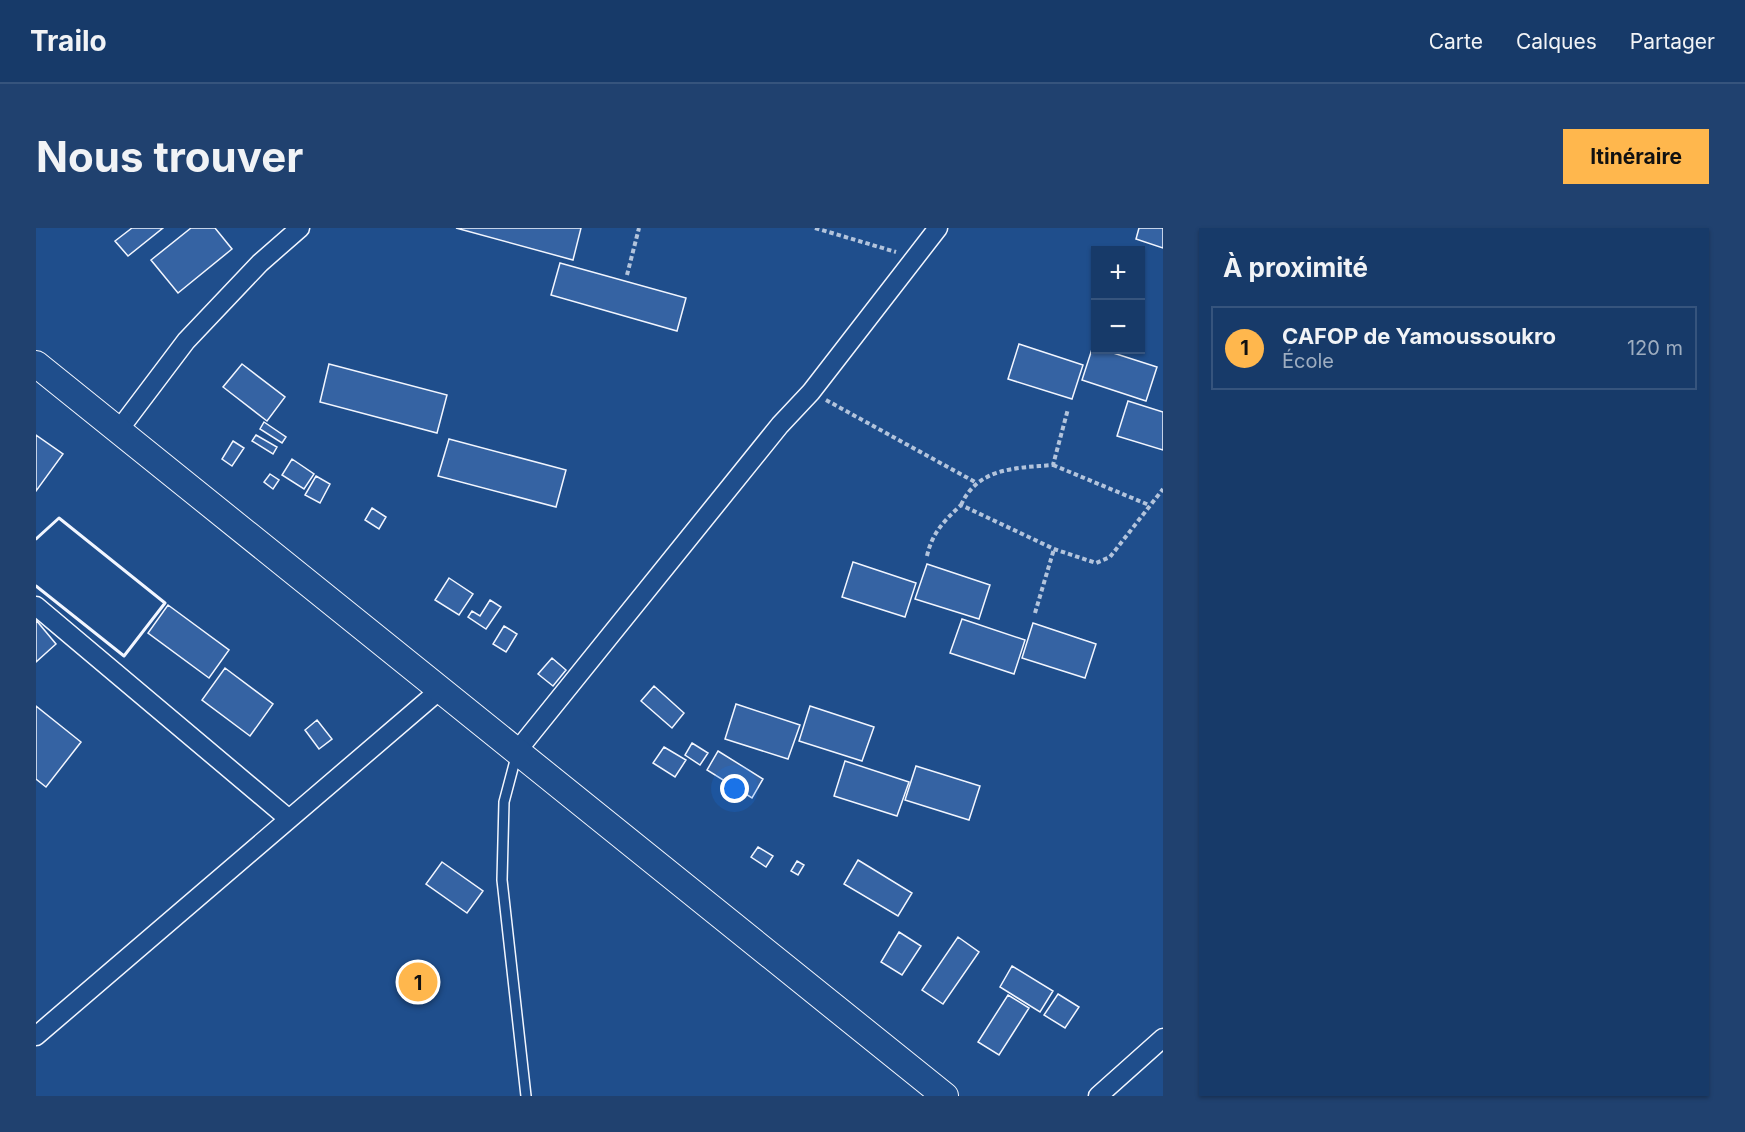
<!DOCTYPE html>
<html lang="fr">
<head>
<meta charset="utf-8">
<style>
	:root { --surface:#173a69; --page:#20416f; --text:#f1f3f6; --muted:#9eadc0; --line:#36547d; --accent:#ffb74d }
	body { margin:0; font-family:Inter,sans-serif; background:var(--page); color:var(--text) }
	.controls { position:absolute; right:18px; top:18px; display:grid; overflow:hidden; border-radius:0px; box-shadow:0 2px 4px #0004 }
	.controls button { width:54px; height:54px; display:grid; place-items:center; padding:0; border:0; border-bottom:2px solid var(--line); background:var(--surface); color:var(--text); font:30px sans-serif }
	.you { position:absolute; left:699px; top:561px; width:21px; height:21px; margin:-15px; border:4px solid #fff; border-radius:50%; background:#1a73e8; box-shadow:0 0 0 9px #1a73e833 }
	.badge { display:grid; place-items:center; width:39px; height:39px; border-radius:50%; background:var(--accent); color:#111; font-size:20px; font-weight:700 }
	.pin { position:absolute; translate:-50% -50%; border:3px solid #fff; box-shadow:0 2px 6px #0006 }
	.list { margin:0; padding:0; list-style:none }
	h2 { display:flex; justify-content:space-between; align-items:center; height:78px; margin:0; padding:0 24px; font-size:26px }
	h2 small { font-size:20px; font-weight:400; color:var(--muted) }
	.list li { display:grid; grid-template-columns:39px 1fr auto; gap:18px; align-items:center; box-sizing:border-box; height:84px; margin:0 12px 12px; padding:0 12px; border:2px solid var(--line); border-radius:0px }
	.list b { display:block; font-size:22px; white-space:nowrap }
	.list p { margin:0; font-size:20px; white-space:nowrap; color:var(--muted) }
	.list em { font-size:20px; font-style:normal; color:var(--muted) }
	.map { position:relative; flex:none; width:1127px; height:868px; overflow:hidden; border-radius:0px }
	header { display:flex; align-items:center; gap:36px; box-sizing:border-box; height:84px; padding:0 30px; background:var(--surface); border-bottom:2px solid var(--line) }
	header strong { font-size:28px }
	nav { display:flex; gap:33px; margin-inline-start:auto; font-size:21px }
	.intro { display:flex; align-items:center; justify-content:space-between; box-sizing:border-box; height:144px; padding:0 36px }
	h1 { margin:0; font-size:42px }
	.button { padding:15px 27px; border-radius:0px; background:var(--accent); color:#111; font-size:21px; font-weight:700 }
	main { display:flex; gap:36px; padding:0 36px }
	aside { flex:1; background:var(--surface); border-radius:0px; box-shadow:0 2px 4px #0004 }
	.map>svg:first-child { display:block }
	.building { fill:#3563a3; stroke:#f2f6ff; stroke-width:1.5 }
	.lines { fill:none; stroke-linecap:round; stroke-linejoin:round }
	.lane-casing { stroke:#f2f6ff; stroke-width:12 }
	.street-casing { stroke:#f2f6ff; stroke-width:21 }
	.secondary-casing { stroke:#f2f6ff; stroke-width:28 }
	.path { stroke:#b3c4dc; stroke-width:4; stroke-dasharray:4.5 3; stroke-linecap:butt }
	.lane { stroke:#1f4e8c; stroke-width:9 }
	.street { stroke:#1f4e8c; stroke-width:18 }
	.secondary { stroke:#1f4e8c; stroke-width:26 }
	.wall { stroke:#f2f6ff; stroke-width:3 }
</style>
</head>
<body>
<header>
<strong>Trailo</strong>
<nav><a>Carte</a><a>Calques</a><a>Partager</a></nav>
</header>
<div class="intro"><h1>Nous trouver</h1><a class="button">Itinéraire</a></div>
<main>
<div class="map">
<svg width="1127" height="868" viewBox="0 0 1127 868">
	<rect width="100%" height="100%" fill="#1f4e8c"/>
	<!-- building -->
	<path class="building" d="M 96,0 L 127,0 L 92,28 L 79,13 Z
		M 155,0 L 179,0 L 196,21 L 142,65 L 115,32 Z
		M 420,0 L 545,0 L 537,32 Z
		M 1103,0 L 1127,0 L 1127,20 L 1100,11 Z
		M 524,35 L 650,70 L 641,103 L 515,67 Z
		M 983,116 L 1047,137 L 1036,171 L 972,151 Z
		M 1057,118 L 1060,122 L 1068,122 L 1121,139 L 1110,173 L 1046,152 Z
		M 206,136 L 249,169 L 231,193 L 187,159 Z
		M 293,136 L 411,167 L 401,205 L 284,174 Z
		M 1092,173 L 1127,184 L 1127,222 L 1081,208 Z
		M 228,194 L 250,209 L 246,215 L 224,201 Z
		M 0,207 L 27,226 L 0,263 Z
		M 220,207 L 241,219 L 237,226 L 216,213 Z
		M 413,211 L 530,242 L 520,279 L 402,248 Z
		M 197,213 L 208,220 L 196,238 L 186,231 Z
		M 256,231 L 278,246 L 268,261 L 246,247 Z
		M 234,246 L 243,252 L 237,261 L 228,254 Z
		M 280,248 L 294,256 L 284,275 L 269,267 Z
		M 336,280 L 350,289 L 343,301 L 329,292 Z
		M 817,334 L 880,355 L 869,389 L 806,369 Z
		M 891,336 L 954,357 L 943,391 L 879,371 Z
		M 413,350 L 437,366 L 423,387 L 399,372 Z
		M 454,372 L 465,379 L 450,401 L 432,389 L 436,383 L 444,388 Z
		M 132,377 L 193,422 L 173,450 L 112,405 Z
		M 926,391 L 989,412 L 978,446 L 914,425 Z
		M 0,392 L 20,416 L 0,434 Z
		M 997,395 L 1060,416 L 1049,450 L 986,430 Z
		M 468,398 L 481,406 L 470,424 L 457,416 Z
		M 516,430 L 530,442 L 517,458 L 502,446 Z
		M 189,440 L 237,476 L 214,508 L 166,472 Z
		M 618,458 L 648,485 L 636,500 L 605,473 Z
		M 700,476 L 764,497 L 752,531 L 689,511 Z
		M 0,478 L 45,514 L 10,559 L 0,551 Z
		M 774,478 L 838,499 L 826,533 L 763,513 Z
		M 281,492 L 296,511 L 283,521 L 269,502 Z
		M 656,515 L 672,525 L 664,537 L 649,527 Z
		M 628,519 L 650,532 L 639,549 L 617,535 Z
		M 682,523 L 727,551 L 716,570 L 671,542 Z
		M 809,533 L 873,554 L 861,588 L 798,568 Z
		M 880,538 L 944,558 L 933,592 L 869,572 Z
		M 722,619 L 737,628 L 730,639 L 715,629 Z
		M 822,632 L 876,665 L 862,688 L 808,656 Z
		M 761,633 L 768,637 L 762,647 L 755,643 Z
		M 406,634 L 447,663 L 431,685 L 390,656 Z
		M 863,704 L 885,718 L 866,747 L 845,734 Z
		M 922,709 L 943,724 L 907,776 L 886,762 Z
		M 976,738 L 1017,763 L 1004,784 L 964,759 Z
		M 1022,766 L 1043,779 L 1029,800 L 1008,787 Z
		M 972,767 L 993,780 L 963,827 L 942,814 Z"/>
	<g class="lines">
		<defs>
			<path id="lane" d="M 481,525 L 468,574 L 466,652 L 490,868"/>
			<path id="street" d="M 82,203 L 150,113 L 224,35 L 264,0
				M 0,378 L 253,591
				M 481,523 L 744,197 L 775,164 L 902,0
				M 0,808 L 405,461
				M 1062,868 L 1127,810"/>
			<path id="secondary" d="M 0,136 L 909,868"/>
		</defs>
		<!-- lane casing -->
		<use href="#lane" class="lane-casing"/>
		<!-- street casing -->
		<use href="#street" class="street-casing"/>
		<!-- secondary casing -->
		<use href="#secondary" class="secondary-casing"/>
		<!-- path -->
		<path class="path" d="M 779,0 L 860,24
			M 591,47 L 603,0
			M 790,172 L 939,254
			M 1017,237 L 1113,277
			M 925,277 C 942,239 981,240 1017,237 L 1032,181
			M 891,328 C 896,305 908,293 925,277 L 1018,321 L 1060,335 L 1074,329 L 1127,261
			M 999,385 L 1018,321"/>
		<!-- lane -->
		<use href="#lane" class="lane"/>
		<!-- street -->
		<use href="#street" class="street"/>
		<!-- secondary -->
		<use href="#secondary" class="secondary"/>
		<!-- wall -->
		<path class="wall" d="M 0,311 L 23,290 L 129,375 L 88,428 L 0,358"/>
	</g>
</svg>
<div class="controls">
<button>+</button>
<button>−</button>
</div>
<div class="you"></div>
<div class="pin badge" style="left:382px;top:754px">1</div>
</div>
<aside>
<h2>À proximité<small></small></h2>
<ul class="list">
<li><span class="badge">1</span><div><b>CAFOP de Yamoussoukro</b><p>École</p></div><em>120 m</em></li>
</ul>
</aside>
</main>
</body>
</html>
